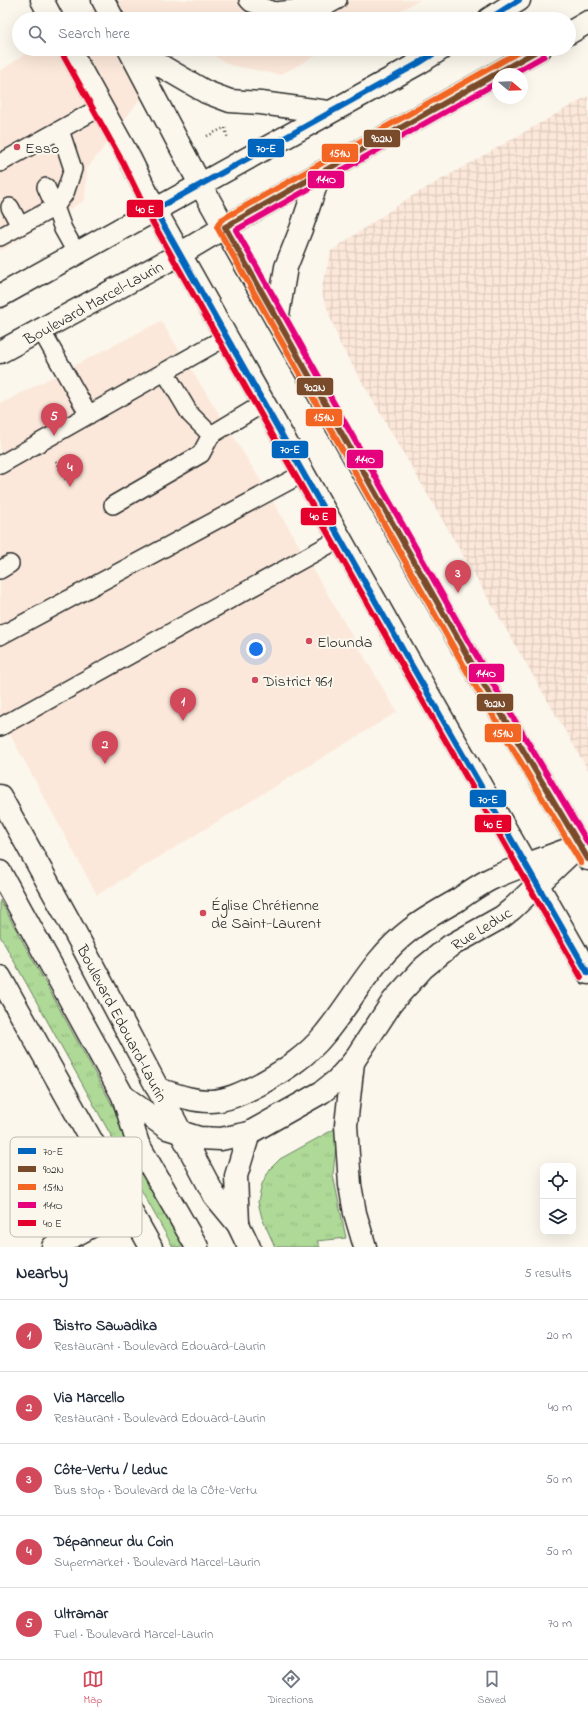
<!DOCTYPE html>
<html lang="en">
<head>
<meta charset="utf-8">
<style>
	:root { --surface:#fff; --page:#f6f6f7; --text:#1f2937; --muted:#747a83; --line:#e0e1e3; --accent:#d1495b }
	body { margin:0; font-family:"Indie Flower",sans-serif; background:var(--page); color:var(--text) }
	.controls { position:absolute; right:12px; bottom:12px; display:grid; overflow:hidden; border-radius:8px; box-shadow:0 4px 16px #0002 }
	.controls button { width:36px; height:36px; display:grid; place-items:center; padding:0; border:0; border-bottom:1px solid var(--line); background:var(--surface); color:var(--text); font:20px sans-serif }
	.compass { position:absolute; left:492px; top:68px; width:36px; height:36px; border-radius:50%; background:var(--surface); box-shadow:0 4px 16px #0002; rotate:109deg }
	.you { position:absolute; left:256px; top:649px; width:14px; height:14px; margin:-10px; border:3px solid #fff; border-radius:50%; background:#1a73e8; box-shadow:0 0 0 6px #1a73e833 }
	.badge { display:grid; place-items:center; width:26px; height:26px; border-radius:50%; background:var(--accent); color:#fff; font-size:13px; font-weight:700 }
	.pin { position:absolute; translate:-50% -33px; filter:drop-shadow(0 1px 2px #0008) }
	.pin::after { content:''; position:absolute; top:21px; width:14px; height:12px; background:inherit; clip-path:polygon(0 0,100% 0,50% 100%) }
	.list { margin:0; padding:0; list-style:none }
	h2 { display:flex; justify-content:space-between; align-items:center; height:52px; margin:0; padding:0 16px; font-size:17px }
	h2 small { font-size:13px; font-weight:400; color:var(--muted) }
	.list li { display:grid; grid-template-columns:26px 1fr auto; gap:12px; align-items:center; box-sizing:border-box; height:72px; padding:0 16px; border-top:1px solid var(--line) }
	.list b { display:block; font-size:15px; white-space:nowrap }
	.list p { margin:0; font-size:13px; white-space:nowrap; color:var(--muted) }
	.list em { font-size:13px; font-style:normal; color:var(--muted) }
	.icon { flex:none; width:22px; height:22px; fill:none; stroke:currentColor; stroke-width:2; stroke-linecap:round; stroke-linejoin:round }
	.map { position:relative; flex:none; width:588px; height:1247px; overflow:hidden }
	.search { position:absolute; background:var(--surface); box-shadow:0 4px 16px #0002; left:12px; right:12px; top:12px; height:44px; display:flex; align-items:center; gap:10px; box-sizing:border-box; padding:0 14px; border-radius:22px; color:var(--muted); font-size:15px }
	.sheet { height:412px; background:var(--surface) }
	nav { display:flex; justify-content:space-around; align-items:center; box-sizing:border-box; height:56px; border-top:1px solid var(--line); background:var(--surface); font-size:11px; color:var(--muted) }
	nav a { display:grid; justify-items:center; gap:2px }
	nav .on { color:var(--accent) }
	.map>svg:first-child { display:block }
	.built { fill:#fce8da }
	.industrial { fill:url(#industrial-grid) }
	.grass { fill:url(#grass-tufts); stroke:#6c8261 }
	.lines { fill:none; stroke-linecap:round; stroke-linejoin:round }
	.service-casing { stroke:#2b2b2b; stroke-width:20 }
	.minor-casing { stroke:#2b2b2b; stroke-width:25 }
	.tertiary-casing { stroke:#2b2b2b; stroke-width:25 }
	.secondary-casing { stroke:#2b2b2b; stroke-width:25 }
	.primary-casing { stroke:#2b2b2b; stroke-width:25 }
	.path { stroke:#2b2b2b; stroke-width:2.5; stroke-dasharray:1 3; stroke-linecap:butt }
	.service { stroke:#fbf7ec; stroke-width:17 }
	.minor { stroke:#fbf7ec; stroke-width:22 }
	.tertiary { stroke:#fbf7ec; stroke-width:22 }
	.secondary { stroke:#fbf7ec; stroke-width:22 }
	.primary { stroke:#fbf7ec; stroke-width:22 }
	.bus-1-casing { stroke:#fbf7ec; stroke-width:9 }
	.bus-2-casing { stroke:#fbf7ec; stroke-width:9 }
	.bus-3-casing { stroke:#fbf7ec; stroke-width:9 }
	.bus-4-casing { stroke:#fbf7ec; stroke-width:9 }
	.bus-5-casing { stroke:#fbf7ec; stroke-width:9 }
	.bus-1 { stroke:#0065bd; stroke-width:6 }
	.bus-2 { stroke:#7a4b2a; stroke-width:6 }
	.bus-3 { stroke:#f26522; stroke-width:6 }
	.bus-4 { stroke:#e5007d; stroke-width:6 }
	.bus-5 { stroke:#e4002b; stroke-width:6 }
	.poi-dot { fill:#d1495b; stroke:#fbf7ec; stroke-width:1.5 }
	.labels { text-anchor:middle; stroke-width:4; stroke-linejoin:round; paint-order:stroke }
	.poi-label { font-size:16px; fill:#2b2b2b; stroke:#fbf7ec; text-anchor:start }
	.street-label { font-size:16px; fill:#2b2b2b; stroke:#fbf7ec }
	.key { fill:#fbf7ec; stroke:#bdbab2; stroke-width:1 }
	.key-label { font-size:11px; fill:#2b2b2b }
	.line-badge { stroke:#fbf7ec; stroke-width:1.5 }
	.badge-label { font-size:11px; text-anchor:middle; font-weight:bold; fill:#fff }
</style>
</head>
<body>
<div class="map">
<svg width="588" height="1247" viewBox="0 0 588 1247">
	<defs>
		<pattern id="industrial-grid" width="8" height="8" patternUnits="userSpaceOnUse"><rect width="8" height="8" fill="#fce8da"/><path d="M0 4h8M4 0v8" fill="none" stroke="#d8c7bb"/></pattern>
		<pattern id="grass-tufts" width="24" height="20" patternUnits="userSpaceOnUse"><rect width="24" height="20" fill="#aed997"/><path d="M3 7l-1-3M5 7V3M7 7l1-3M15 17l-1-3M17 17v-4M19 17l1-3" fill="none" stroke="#96ba82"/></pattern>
	</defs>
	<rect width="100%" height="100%" fill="#fbf7ec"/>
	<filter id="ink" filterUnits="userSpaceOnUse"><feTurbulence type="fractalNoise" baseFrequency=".025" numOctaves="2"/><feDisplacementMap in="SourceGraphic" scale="8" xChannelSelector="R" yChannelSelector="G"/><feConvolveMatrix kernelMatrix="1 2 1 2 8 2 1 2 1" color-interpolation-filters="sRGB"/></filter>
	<g filter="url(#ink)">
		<!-- built -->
		<path class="built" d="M 107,0 L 420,0 L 384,19 L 78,19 Z
			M 33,49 L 178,49 L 87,169 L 85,200 L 0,251 L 0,71 Z
			M 202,49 L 328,49 L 280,75 L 230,65 Z
			M 161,321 L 261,481 L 397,712 L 97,895 L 0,716 L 0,404 Z"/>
		<!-- industrial -->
		<path class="industrial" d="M 588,96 L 588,770 L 340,344 L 321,291 L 331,251 L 407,199 Z"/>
		<!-- grass -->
		<path class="grass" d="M 0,900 L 190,1247 L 173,1247 L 0,936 Z
			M 338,1127 L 333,1175 L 346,1238 L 317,1241 L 320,1247 L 275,1247 L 262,1218 L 258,1202 L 262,1184 L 270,1169 L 280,1159 Z"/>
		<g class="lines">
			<defs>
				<path id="service" d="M 248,0 L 251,3 L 275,11 L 329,5 L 338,0
					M 60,130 L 73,169 L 65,193 L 55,207 L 63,229 L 77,254
					M 0,163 L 101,107
					M 10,207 L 20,226
					M 0,237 L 55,207 L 46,187
					M 41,330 L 89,415
					M 165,372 L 190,414 L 211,435 L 264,403
					M 0,465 L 226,337
					M 113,505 L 201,454 L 211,435
					M 0,570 L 10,564
					M 0,636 L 304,473
					M 0,727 L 341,538"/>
				<path id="minor" d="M 0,977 L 151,1247
					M 353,1062 L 346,1125 L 350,1185 L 355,1213 L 365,1247
					M 158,1089 L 214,1195 L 238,1224 L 249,1247
					M 123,1096 L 138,1144 L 197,1247
					M 53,1247 L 127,1207"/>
				<path id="tertiary" d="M 0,796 L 68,919 L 158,1089 C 205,1105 217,1107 262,1083 C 285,1070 307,1056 324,1035 C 354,999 372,959 410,930 C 424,919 440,910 456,901 C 468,893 481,883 495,877 C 522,865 552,856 580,845
					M 0,872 L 123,1096 L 167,1128 L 199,1138 L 221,1139 L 249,1133 L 322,1092 L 336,1081 L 353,1062 L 393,1001 L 423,968 L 450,946 L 502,917 L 512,909 L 573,851
					M 238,1224 L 236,1176 L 249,1133"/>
				<path id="secondary" d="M 42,0 L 52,19
					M 103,0 L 113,19
					M 69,49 L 130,159 L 155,210 L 408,659 L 588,973
					M 129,49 L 200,184 L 277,321 L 480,678 L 588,859"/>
				<path id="primary" d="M 489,19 L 519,0
					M 569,33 L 588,22
					M 132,49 L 206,92 L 230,101 L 261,103 L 328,112
					M 0,296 L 419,63 L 441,49
					M 277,321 L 286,267 L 301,229 L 320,173
					M 0,352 L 180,254 L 225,227 L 540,49"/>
			</defs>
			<!-- service casing -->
			<use href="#service" class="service-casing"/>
			<!-- minor casing -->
			<use href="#minor" class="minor-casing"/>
			<!-- tertiary casing -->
			<use href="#tertiary" class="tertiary-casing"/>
			<!-- secondary casing -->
			<use href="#secondary" class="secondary-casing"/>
			<!-- primary casing -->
			<use href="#primary" class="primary-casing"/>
			<!-- path -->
			<path class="path" d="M 225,128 L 228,139
				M 207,136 L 224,128
				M 56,461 L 67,482"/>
			<!-- service -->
			<use href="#service" class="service"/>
			<!-- minor -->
			<use href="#minor" class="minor"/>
			<!-- tertiary -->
			<use href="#tertiary" class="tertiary"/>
			<!-- secondary -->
			<use href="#secondary" class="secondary"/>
			<!-- primary -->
			<use href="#primary" class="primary"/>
			<defs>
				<path id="bus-1" d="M 489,19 L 519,0
					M 441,49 L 419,63 L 155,210 L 408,659 L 588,973"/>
				<path id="bus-2" d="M 540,49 L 225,227 L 480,678 L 588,859"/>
				<path id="bus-3" d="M 524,49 L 221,220 L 217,227 L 473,682 L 581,863"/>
				<path id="bus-4" d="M 512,74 L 544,56
					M 498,82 L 236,230 L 487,674 L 588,843"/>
				<path id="bus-5" d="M 62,53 L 123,163 L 148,214 L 401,663 L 581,977"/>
			</defs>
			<!-- bus-1 casing -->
			<use href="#bus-1" class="bus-1-casing"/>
			<!-- bus-2 casing -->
			<use href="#bus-2" class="bus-2-casing"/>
			<!-- bus-3 casing -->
			<use href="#bus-3" class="bus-3-casing"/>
			<!-- bus-4 casing -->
			<use href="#bus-4" class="bus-4-casing"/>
			<!-- bus-5 casing -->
			<use href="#bus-5" class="bus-5-casing"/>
			<!-- bus-1 -->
			<use href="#bus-1" class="bus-1"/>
			<!-- bus-2 -->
			<use href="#bus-2" class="bus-2"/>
			<!-- bus-3 -->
			<use href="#bus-3" class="bus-3"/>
			<!-- bus-4 -->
			<use href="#bus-4" class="bus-4"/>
			<!-- bus-5 -->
			<use href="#bus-5" class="bus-5"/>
		</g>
	</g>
	<!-- markers -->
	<g class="poi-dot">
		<circle cx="17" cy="147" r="4"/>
		<circle cx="309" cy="641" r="4"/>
		<circle cx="255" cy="680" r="4"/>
		<circle cx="203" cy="913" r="4"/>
	</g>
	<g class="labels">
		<!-- poi labels -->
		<g class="poi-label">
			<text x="25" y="153">Esso</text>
			<text x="317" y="647">Elounda</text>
			<text x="263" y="686">District 961</text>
			<text x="211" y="910">Église Chrétienne<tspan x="211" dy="18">de Saint-Laurent</tspan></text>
		</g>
		<!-- street labels -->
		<g class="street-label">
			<text transform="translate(93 302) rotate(-29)" y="6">Boulevard Marcel-Laurin</text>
			<text transform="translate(481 928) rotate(-32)" y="6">Rue Leduc</text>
			<text transform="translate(123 1023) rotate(62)" y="6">Boulevard Edouard-Laurin</text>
		</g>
	</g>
	<!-- legend -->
	<rect x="10" y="1137" width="132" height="100" rx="6" class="key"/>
	<rect x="18" y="1148" width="18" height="6" fill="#0065bd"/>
	<rect x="18" y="1166" width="18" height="6" fill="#7a4b2a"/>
	<rect x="18" y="1184" width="18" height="6" fill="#f26522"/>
	<rect x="18" y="1202" width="18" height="6" fill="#e5007d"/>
	<rect x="18" y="1220" width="18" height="6" fill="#e4002b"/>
	<g class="key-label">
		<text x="43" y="1155">70-E</text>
		<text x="43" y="1173">902N</text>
		<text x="43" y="1191">151N</text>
		<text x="43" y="1209">144O</text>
		<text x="43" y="1227">40 E</text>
	</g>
	<g class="line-badge">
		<rect x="363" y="129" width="38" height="19" rx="4" fill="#7a4b2a"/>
		<rect x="247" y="138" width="38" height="20" rx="4" fill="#0065bd"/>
		<rect x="321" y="143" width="38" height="20" rx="4" fill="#f26522"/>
		<rect x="307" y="170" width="38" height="19" rx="4" fill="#e5007d"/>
		<rect x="126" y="199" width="38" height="19" rx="4" fill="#e4002b"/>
		<rect x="296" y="377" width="38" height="19" rx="4" fill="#7a4b2a"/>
		<rect x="305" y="408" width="38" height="19" rx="4" fill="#f26522"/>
		<rect x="271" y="440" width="38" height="19" rx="4" fill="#0065bd"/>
		<rect x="346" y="449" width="38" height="20" rx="4" fill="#e5007d"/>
		<rect x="300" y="507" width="37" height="19" rx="4" fill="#e4002b"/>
		<rect x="468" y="663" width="37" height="20" rx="4" fill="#e5007d"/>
		<rect x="476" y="693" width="38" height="19" rx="4" fill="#7a4b2a"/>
		<rect x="484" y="723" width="38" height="20" rx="4" fill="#f26522"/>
		<rect x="469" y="789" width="38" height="19" rx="4" fill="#0065bd"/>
		<rect x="474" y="814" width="38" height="19" rx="4" fill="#e4002b"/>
	</g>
	<g class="badge-label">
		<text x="382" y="142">902N</text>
		<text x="266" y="152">70-E</text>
		<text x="340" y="157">151N</text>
		<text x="326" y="183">144O</text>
		<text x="145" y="213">40 E</text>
		<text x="315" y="391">902N</text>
		<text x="324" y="421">151N</text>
		<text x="290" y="453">70-E</text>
		<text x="365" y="463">144O</text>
		<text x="319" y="520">40 E</text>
		<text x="486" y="677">144O</text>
		<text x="495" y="707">902N</text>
		<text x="503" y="737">151N</text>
		<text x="488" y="803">70-E</text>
		<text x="493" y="828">40 E</text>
	</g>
</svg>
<div class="controls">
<button><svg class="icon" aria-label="locate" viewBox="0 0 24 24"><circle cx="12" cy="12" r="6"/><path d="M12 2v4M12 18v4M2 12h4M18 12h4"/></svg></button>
<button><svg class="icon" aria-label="layers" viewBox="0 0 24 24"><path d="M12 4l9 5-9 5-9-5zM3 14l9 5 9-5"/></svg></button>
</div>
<svg class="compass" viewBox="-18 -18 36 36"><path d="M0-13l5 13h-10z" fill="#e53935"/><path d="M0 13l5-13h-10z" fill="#747a83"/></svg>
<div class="you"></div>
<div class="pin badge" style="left:183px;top:721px">1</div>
<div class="pin badge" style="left:105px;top:764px">2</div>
<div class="pin badge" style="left:458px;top:593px">3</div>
<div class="pin badge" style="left:70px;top:487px">4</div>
<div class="pin badge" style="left:54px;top:436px">5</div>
<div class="search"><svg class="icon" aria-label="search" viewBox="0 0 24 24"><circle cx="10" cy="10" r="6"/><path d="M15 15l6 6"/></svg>Search here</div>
</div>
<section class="sheet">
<h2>Nearby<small>5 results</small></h2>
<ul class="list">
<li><span class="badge">1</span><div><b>Bistro Sawadika</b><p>Restaurant · Boulevard Edouard-Laurin</p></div><em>20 m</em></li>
<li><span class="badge">2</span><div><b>Via Marcello</b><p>Restaurant · Boulevard Edouard-Laurin</p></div><em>40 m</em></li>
<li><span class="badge">3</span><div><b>Côte-Vertu / Leduc</b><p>Bus stop · Boulevard de la Côte-Vertu</p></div><em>50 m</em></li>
<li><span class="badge">4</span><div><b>Dépanneur du Coin</b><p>Supermarket · Boulevard Marcel-Laurin</p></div><em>50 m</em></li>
<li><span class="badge">5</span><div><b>Ultramar</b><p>Fuel · Boulevard Marcel-Laurin</p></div><em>70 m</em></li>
</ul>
</section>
<nav>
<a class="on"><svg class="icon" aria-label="map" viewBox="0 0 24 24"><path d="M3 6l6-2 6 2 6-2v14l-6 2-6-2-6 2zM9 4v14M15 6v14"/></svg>Map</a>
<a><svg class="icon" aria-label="directions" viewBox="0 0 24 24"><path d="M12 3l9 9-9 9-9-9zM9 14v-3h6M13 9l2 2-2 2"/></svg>Directions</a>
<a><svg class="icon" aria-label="saved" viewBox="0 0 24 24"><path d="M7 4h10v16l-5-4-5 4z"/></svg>Saved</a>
</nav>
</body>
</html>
